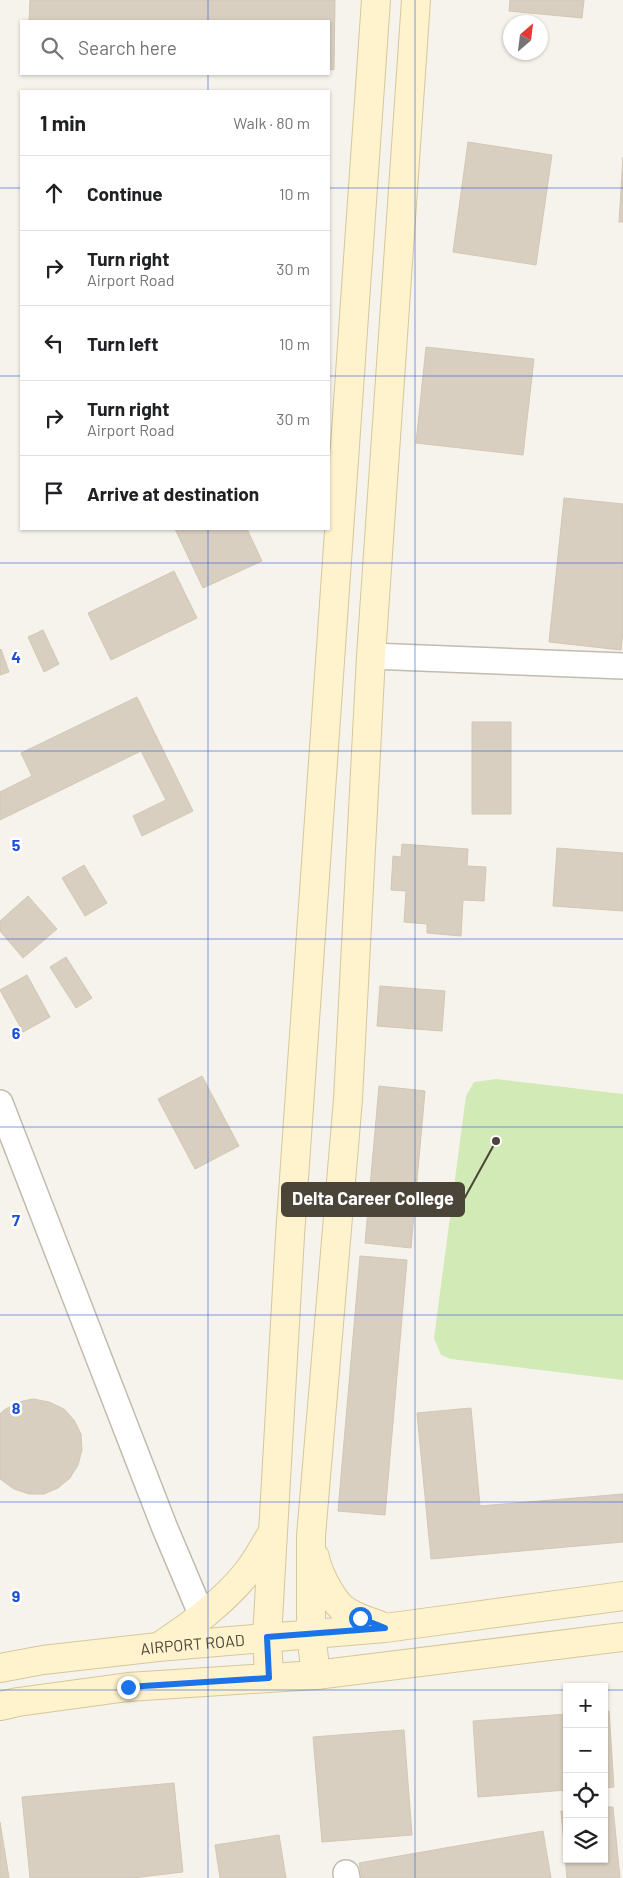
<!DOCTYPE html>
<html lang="en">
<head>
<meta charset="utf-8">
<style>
	:root { --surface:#fff; --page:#f2f2f2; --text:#202124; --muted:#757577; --line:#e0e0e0 }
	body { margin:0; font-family:Barlow,sans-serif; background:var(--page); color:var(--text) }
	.controls { position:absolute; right:15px; bottom:15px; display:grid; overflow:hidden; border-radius:0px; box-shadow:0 1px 4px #0004 }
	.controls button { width:45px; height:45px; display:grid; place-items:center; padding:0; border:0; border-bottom:1px solid var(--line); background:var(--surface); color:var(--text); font:25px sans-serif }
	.compass { position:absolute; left:503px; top:15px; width:45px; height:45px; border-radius:50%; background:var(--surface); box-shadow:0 1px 4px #0004; rotate:28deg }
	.stop { position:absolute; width:15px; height:15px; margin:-11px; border:4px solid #1a73e8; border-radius:50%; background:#fff }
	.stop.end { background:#1a73e8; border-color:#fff; box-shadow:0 1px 5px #0008 }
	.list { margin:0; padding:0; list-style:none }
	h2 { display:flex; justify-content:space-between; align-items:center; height:65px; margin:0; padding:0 20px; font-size:21px }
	h2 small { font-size:16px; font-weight:400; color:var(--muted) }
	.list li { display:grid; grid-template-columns:32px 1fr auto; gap:15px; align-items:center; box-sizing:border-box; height:75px; padding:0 20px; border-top:1px solid var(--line) }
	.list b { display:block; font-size:19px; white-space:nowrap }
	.list p { margin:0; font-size:16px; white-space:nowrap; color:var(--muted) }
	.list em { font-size:16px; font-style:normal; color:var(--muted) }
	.icon { flex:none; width:28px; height:28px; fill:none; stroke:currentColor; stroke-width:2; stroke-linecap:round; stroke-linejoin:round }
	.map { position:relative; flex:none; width:623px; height:1878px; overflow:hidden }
	.search { position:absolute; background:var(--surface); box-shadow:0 1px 4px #0004; left:20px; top:20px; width:310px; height:55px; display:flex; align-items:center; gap:12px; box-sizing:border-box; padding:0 18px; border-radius:0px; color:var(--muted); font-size:19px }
	.panel { position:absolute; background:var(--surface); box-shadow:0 1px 4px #0004; left:20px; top:90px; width:310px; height:440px; border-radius:0px }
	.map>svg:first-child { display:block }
	.green { fill:#d2eab5 }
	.building { fill:#d8cfc1; stroke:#d3c7b4 }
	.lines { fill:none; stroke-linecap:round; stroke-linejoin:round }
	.street-casing { stroke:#c2bbae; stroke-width:28 }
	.secondary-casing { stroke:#d6c79b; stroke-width:30 }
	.street { stroke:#fff; stroke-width:25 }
	.secondary { stroke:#fff3cd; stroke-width:28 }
	.route { stroke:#1a73e8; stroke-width:6 }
	.grid { fill:none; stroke:#1d4ed8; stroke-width:1; stroke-opacity:0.55 }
	.labels { text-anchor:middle; stroke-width:5; stroke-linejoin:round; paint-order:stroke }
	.street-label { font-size:16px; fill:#4b4439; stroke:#fff }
	.grid-label { font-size:16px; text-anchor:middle; font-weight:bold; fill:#1d4ed8; stroke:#fff; stroke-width:5; stroke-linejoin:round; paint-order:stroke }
	.leader { fill:none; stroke:#4b4439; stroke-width:2 }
	.callout-dot { fill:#4b4439; stroke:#fff; stroke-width:2 }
	.callout { fill:#4b4439; stroke:#4b4439; stroke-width:2 }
	.callout-label { font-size:18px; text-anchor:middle; font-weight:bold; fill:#fff }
</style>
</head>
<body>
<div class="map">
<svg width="623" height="1878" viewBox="0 0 623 1878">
	<rect width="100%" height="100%" fill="#f6f3ec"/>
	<!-- green -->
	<path class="green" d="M 496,1079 L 623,1094 L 623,1380 L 451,1359 L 441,1355 L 434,1338 L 466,1096 L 474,1082 Z"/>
	<!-- building -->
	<path class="building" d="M 30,0 L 335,0 L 334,70 L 329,69 L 329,21 L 29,21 Z
		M 510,0 L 584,0 L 582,18 L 509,11 Z
		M 468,142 L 552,155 L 536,265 L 453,252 Z
		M 623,157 L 623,222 L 619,222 Z
		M 426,347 L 534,359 L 523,455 L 416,443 Z
		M 564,498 L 623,504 L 623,632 L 621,650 L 549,642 Z
		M 175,529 L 247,529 L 262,561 L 203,588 Z
		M 174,571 L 197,618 L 111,660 L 88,613 Z
		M 43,630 L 59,664 L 44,672 L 28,637 Z
		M 1,649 L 9,672 L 0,675 L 0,650 Z
		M 137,697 L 193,811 L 142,836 L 133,816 L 166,800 L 141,751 L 0,820 L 0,792 L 32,776 L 21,753 Z
		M 472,722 L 511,722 L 511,814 L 472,814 Z
		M 402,844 L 468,849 L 467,866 L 486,867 L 484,901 L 463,900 L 461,936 L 427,933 L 427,924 L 404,922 L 406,891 L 391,890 L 393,856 L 401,857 Z
		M 557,848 L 623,853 L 623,911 L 553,906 Z
		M 84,865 L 107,903 L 85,916 L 62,878 Z
		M 28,896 L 57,929 L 23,958 L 0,931 L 0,921 Z
		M 66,957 L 92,998 L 76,1008 L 50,967 Z
		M 27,975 L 50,1017 L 23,1032 L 0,990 Z
		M 380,986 L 445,991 L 442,1031 L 377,1026 Z
		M 202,1076 L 239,1146 L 195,1169 L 158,1099 Z
		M 379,1086 L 425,1091 L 411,1248 L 365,1243 Z
		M 360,1256 L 407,1260 L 385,1515 L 338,1511 Z
		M 33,1399 L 49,1402 L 64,1409 L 74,1420 L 81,1434 L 82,1450 L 78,1465 L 70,1478 L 58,1488 L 44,1494 L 29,1494 L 14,1489 L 0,1479 L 0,1414 L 4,1410 L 18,1402 Z
		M 471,1408 L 480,1506 L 623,1494 L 623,1542 L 431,1559 L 417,1413 Z
		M 609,1711 L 614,1787 L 604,1788 L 604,1712 Z
		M 567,1714 L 567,1790 L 478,1797 L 473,1721 Z
		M 404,1730 L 412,1835 L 322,1842 L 313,1737 Z
		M 174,1783 L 183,1872 L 132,1878 L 30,1878 L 22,1797 Z
		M 604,1807 L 613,1807 L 620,1878 L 567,1878 L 561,1811 L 567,1811 L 567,1859 L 604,1859 Z
		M 0,1822 L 9,1878 L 0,1878 Z
		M 543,1831 L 551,1878 L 362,1878 L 359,1863 Z
		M 279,1835 L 286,1878 L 220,1878 L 215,1845 Z"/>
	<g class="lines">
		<defs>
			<path id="street" d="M 371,656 L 623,666
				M 0,1103 L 164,1526 L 202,1616
				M 346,1873 L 347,1878"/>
			<g id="secondary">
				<path d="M 315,1557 C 317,1571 331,1598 342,1608 C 353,1617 369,1621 381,1626"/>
				<path d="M 160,1646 C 192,1625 222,1603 246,1574 C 256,1562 263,1548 271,1535"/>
				<path id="s1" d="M 0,1668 L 43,1660 L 158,1647 L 385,1628 L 623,1596"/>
				<path d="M 316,1675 L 311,1634 L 311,1536 L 348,1099 L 371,656 L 416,0"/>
				<path d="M 269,1678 L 267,1637 L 290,1236 L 376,0"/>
				<path d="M 0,1706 L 18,1702 L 128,1687 L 316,1675 L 623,1637"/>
			</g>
		</defs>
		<!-- street casing -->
		<use href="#street" class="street-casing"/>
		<!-- secondary casing -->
		<use href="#secondary" class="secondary-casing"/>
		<!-- street -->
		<use href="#street" class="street"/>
		<!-- secondary -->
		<use href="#secondary" class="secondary"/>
	</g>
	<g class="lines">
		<!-- route -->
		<path class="route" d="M 128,1687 L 269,1678 L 267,1637 L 385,1628 L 360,1618"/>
	</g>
	<!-- grid -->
	<path class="grid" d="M 208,0 L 208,21M 415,0 L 415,1878M 208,74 L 208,91M 0,188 L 21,188M 329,188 L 623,188M 0,376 L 21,376M 329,376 L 623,376M 208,529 L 208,1878M 0,563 L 623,563M 0,751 L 623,751M 0,939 L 623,939M 0,1127 L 623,1127M 0,1315 L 623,1315M 0,1502 L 623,1502M 0,1690 L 567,1690M 604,1690 L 623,1690"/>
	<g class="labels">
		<!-- street labels -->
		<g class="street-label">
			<text dy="6" stroke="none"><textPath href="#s1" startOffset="194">AIRPORT ROAD</textPath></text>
		</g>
	</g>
	<g class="grid-label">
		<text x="16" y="663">4</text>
		<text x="16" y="851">5</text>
		<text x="16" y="1039">6</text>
		<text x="16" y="1226">7</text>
		<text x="16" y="1414">8</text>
		<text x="16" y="1602">9</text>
	</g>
	<!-- callouts -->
	<path class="leader" d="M496 1141L464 1199"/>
	<circle class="callout-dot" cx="496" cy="1141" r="5"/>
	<rect class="callout" x="282" y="1183" width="182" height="33" rx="5"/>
	<g class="callout-label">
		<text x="373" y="1205">Delta Career College</text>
	</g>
</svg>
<div class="controls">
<button>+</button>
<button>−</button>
<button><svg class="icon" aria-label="locate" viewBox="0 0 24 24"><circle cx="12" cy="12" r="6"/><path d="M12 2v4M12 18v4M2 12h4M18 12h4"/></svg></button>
<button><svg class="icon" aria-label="layers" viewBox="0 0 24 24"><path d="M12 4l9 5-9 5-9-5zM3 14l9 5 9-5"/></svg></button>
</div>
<svg class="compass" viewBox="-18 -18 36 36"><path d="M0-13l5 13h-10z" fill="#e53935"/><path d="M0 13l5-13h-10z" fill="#757577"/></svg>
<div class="stop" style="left:360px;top:1618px"></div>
<div class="stop end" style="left:128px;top:1687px"></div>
<div class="search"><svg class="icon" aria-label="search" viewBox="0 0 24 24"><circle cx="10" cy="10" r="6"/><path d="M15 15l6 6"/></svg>Search here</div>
<section class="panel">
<h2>1 min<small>Walk · 80 m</small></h2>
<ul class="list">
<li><svg class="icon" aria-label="ahead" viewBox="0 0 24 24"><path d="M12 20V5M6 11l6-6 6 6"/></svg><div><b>Continue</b></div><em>10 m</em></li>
<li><svg class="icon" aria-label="right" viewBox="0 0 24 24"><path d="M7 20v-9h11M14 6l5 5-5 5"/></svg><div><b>Turn right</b><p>Airport Road</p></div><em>30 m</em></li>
<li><svg class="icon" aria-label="left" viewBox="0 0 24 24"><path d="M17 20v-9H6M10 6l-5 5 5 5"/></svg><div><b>Turn left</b></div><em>10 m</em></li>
<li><svg class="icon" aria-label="right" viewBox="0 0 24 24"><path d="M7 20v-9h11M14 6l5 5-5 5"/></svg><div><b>Turn right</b><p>Airport Road</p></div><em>30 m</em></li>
<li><svg class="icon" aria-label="arrive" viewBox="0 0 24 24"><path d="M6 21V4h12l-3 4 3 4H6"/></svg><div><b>Arrive at destination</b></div></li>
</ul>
</section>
</div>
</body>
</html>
